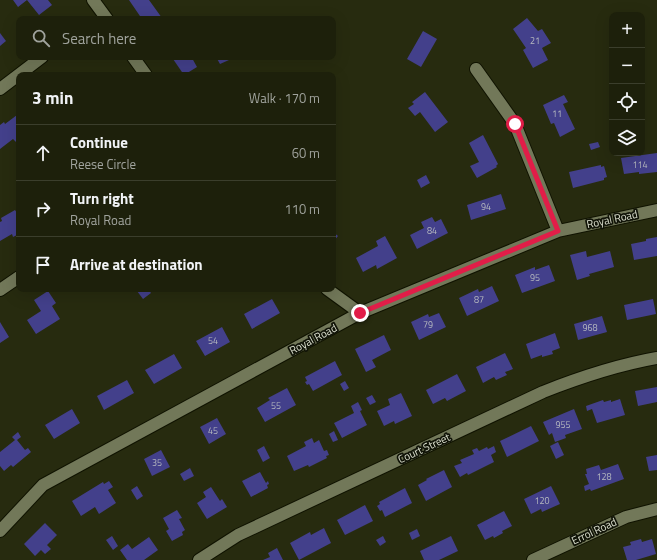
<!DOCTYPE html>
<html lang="en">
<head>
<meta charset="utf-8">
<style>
	:root { --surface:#1d200b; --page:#2a2d19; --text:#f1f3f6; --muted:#a0a39d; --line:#3b3e2c }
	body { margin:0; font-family:"Titillium Web",sans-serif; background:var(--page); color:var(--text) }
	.controls { position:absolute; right:12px; top:12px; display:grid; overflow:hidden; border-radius:8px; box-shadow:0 4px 16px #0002 }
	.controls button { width:36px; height:36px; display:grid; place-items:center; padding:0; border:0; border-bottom:1px solid var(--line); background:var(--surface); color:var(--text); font:20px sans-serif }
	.stop { position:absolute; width:12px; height:12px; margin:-9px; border:3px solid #e11d48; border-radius:50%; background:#fff }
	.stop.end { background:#e11d48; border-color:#fff; box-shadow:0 1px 4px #0008 }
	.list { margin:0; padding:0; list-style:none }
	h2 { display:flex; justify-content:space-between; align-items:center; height:52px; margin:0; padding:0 16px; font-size:17px }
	h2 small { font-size:13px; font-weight:400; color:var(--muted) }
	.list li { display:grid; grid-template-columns:26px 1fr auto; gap:12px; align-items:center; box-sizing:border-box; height:56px; padding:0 16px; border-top:1px solid var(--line) }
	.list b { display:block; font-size:15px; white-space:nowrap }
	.list p { margin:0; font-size:13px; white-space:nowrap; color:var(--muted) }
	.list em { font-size:13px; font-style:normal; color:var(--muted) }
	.icon { flex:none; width:22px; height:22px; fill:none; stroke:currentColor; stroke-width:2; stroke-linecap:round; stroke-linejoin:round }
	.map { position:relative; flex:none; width:657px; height:560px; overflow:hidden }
	.search { position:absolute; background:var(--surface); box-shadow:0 4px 16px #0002; left:16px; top:16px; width:320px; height:44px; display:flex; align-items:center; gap:10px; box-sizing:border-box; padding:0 14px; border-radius:8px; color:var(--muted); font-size:15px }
	.panel { position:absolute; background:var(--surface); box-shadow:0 4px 16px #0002; left:16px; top:72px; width:320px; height:220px; border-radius:8px }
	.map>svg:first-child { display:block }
	.building { fill:#43408b }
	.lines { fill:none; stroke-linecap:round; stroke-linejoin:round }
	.minor-casing { stroke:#101300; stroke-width:14 }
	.minor { stroke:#727859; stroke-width:12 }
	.route { stroke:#e11d48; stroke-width:5 }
	.labels { text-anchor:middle; stroke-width:3.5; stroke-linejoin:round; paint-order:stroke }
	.number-label { font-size:9px; fill:#b6b9bf }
	.street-label { font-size:11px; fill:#dde1d0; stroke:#101307 }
</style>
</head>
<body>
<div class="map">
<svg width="657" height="560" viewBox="0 0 657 560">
	<rect width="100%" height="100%" fill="#272b0f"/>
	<!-- building -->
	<path class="building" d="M 13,0 L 27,0 L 18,7 Z
		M 27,0 L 48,0 L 52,5 L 39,15 Z
		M 129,0 L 149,0 L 162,18 L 142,19 Z
		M 527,18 L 538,31 L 542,29 L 551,43 L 542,48 L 548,60 L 533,68 L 523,50 L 526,48 L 513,29 Z
		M 423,31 L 437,39 L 421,67 L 407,59 Z
		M 0,33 L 6,41 L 0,46 Z
		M 169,57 L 193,57 L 192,58 L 197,67 L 184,75 L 173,59 L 171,60 Z
		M 216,57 L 227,57 L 229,60 L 220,64 Z
		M 425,92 L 448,122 L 435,132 L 420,112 L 415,116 L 408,108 L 414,104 L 412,102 Z
		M 564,95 L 568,102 L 563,104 L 575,129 L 560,137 L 554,123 L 551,124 L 543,105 Z
		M 17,115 L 19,118 L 19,142 L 17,143 L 13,139 L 0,149 L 0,125 L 4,122 L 5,124 Z
		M 483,135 L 498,164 L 496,166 L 497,167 L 477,178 L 470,166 L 479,162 L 469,143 Z
		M 598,142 L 600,147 L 591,150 L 589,144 Z
		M 657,153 L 657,172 L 639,174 L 639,172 L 624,174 L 621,158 Z
		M 601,165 L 601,167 L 604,166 L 607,177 L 604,178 L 604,180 L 573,188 L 569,172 Z
		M 426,175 L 430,183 L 421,188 L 417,180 Z
		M 501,194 L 506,209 L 471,220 L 467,205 Z
		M 15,210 L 19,216 L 19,234 L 13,237 L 12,234 L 0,241 L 0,222 L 2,221 L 1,218 Z
		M 432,217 L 435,222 L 441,219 L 448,233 L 417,249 L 410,235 L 424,228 L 421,222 Z
		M 333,232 L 338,236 L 333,242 Z
		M 385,236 L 397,258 L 377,269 L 376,265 L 363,272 L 356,258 L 378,246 L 376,241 Z
		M 657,237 L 657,256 L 634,260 L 631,244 L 646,241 L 646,239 Z
		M 586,251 L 587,257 L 610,251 L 614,267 L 589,274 L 590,276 L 577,280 L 570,255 Z
		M 549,265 L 555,281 L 522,293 L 515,275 L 535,267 L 535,270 Z
		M 492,286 L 499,301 L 467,316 L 459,298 L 478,289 L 479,292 Z
		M 141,289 L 148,289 L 151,293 L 143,299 L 137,291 Z
		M 48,291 L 56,303 L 52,306 L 60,319 L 36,334 L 27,320 L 41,311 L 34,300 Z
		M 272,299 L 280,313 L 252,329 L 244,314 Z
		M 653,299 L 656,314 L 627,320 L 624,305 Z
		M 439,313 L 446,327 L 419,340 L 411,322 L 428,314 L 429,317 Z
		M 602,316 L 607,332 L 578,340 L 574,324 Z
		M 0,322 L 9,337 L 0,343 Z
		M 222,327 L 230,342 L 205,356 L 196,341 Z
		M 555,333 L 560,348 L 552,351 L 553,354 L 542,357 L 542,355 L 531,359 L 526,344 Z
		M 384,335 L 391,350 L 372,360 L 376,367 L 366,372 L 355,349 Z
		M 505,353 L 513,369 L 505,372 L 507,375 L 496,380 L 494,377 L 483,383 L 476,367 Z
		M 174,354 L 182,368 L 154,384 L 145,370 Z
		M 335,361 L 342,375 L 313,391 L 309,384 L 307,385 L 305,382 L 307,381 L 305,377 Z
		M 457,374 L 466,391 L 447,401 L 445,398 L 433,404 L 426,390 Z
		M 127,380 L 134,393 L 104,410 L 97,396 Z
		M 345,381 L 349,388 L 344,391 L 340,384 Z
		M 657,387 L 657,402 L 638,406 L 635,391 Z
		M 287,388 L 296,405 L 265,422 L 257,408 L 270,400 L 268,398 Z
		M 401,393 L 412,416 L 395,424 L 394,421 L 384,426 L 377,411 L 390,405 L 388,399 Z
		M 372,395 L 376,402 L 370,405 L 366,398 Z
		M 620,399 L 625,415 L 597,423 L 592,409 L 587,411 L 586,406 L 603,400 L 604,402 L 611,400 L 611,402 Z
		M 358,402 L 362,410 L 360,411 L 367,425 L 342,438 L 334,423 L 354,413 L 351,406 Z
		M 72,409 L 80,423 L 54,439 L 45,425 Z
		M 574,409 L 582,429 L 565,435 L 566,438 L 555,442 L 552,433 L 549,435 L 543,422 Z
		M 217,418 L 226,434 L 209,444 L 200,427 Z
		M 531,426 L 539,441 L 507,457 L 500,441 Z
		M 334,431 L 338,440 L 333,442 L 329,434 Z
		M 18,432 L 21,437 L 17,440 L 25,450 L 28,448 L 31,452 L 13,467 L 11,465 L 4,471 L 0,466 L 0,452 L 15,440 L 12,437 Z
		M 312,438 L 314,443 L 319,440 L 324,451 L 327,450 L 329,455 L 326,456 L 327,458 L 309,467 L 308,465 L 294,471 L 287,456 L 306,446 L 304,442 Z
		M 558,442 L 564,455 L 556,459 L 550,446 Z
		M 264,446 L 270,458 L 263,462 L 257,450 Z
		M 494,446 L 496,452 L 491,455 L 494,462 L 468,475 L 467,473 L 460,477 L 454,466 L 462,463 L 460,460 L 474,454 L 472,450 L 477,448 L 479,451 L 487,447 L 488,449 Z
		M 161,450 L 170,467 L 152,476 L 144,459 Z
		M 657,455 L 657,470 L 649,471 L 646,457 Z
		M 618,464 L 624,479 L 591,491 L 590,489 L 585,491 L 584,486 L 589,484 L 585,474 L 587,474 L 586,469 L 599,465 L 601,470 Z
		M 190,468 L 194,476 L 184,481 L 180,474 Z
		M 444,470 L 452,487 L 426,501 L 418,485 L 427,480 L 426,479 Z
		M 260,472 L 266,483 L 268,481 L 269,484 L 267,485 L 268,488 L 251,497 L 242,481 Z
		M 109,481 L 113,487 L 108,490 L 116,503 L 99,514 L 95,507 L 81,516 L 72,501 L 103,482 L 104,484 Z
		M 137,486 L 143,496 L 137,500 L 131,490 Z
		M 551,486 L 560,504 L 542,512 L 541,509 L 531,514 L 524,499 Z
		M 211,487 L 220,501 L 222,499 L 227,507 L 207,519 L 197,503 L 206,497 L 203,492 Z
		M 405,488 L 412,503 L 385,517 L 382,510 L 380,511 L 377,506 L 380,504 L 379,502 Z
		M 365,505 L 373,521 L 345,535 L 337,520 Z
		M 177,510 L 182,518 L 179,519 L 185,530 L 182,532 L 183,535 L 172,541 L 166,531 L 169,529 L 163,518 Z
		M 504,511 L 512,526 L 502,531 L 503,533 L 494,538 L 493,536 L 485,540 L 477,525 Z
		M 45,523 L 57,535 L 47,545 L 51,549 L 45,554 L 41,550 L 35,556 L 24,544 Z
		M 324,528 L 331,543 L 299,560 L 290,543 L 310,532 L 311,535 Z
		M 417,529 L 420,536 L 412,540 L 409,533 Z
		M 112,536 L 118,546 L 113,550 L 106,540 Z
		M 383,536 L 386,542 L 380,546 L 376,540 Z
		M 451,536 L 458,551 L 439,560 L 424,560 L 420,551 Z
		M 149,537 L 158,550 L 144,560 L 127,560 L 120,550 L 128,544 L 132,549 Z
		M 641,539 L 642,542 L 652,539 L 656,554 L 636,560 L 627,560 L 623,547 L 631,545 L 630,542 Z
		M 277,548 L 283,560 L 263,560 L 270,557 L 268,553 Z"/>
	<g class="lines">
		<defs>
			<path id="minor" d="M 93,0 L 107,19
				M 133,57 L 146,75
				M 476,69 L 515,124 L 558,231
				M 0,89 L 42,57
				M 327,289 L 360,313
				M 0,290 L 19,277
				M 0,531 L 43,485 L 360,313 L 558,231 L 657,210
				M 199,560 L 238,535 L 543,392 C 581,377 617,365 657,358
				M 533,560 L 626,517 L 657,509"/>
		</defs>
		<!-- minor casing -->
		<use href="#minor" class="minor-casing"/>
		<!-- minor -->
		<use href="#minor" class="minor"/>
	</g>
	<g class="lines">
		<!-- route -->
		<path class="route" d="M 360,313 L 558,231 L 515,124"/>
	</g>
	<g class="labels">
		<!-- number labels -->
		<g class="number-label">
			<text x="535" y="44">21</text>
			<text x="557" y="117">11</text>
			<text x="640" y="168">114</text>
			<text x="486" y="210">94</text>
			<text x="432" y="234">84</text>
			<text x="535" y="281">95</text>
			<text x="479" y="303">87</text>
			<text x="428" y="328">79</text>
			<text x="590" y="331">968</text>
			<text x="213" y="344">54</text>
			<text x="276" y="409">55</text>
			<text x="563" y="428">955</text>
			<text x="213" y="434">45</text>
			<text x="157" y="466">35</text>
			<text x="604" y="480">128</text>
			<text x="542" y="504">120</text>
		</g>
		<!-- street labels -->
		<g class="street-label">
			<text transform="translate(612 219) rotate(-12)" y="4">Royal Road</text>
			<text transform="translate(313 339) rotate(-28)" y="4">Royal Road</text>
			<text transform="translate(424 448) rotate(-25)" y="4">Court Street</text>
			<text transform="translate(594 531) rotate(-25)" y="4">Errol Road</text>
		</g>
	</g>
</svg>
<div class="controls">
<button>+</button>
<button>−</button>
<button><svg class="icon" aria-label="locate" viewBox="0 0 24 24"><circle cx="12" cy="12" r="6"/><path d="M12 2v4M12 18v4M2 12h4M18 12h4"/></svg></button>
<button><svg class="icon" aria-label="layers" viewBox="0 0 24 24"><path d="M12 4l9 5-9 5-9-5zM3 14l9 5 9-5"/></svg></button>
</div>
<div class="stop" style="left:515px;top:124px"></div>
<div class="stop end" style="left:360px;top:313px"></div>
<div class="search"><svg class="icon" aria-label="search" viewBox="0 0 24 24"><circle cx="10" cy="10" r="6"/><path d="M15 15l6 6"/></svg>Search here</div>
<section class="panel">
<h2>3 min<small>Walk · 170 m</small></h2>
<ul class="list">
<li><svg class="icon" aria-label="ahead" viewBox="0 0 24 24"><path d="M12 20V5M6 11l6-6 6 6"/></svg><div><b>Continue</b><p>Reese Circle</p></div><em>60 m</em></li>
<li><svg class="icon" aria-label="right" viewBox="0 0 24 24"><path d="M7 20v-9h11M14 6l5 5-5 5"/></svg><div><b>Turn right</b><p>Royal Road</p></div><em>110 m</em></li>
<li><svg class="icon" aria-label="arrive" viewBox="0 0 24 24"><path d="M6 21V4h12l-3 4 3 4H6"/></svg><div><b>Arrive at destination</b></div></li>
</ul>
</section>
</div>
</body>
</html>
